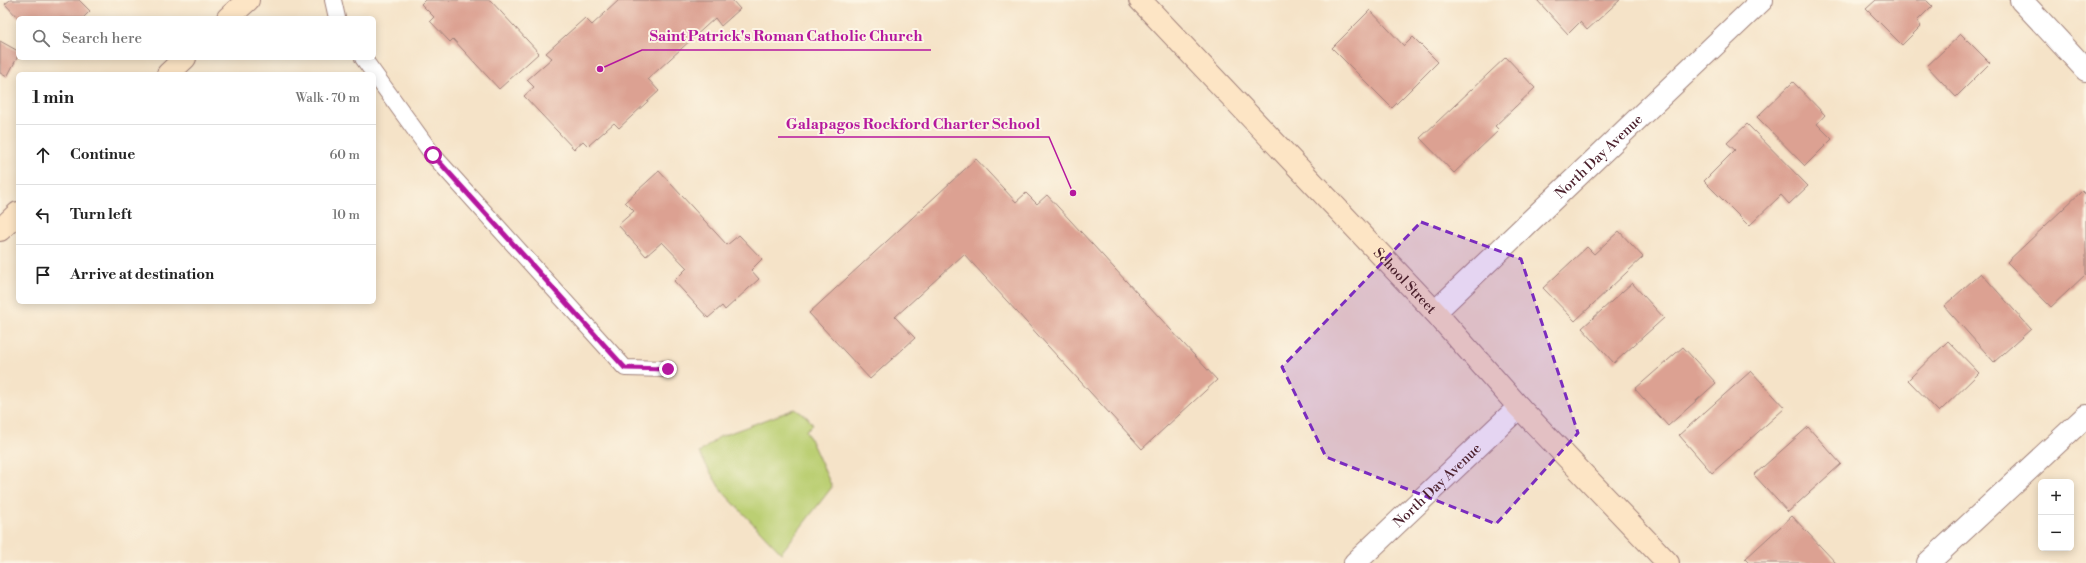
<!DOCTYPE html>
<html lang="en">
<head>
<meta charset="utf-8">
<style>
	:root { --surface:#fff; --page:#f2f2f2; --text:#222; --muted:#767676; --line:#e0e0e0 }
	body { margin:0; font-family:"Libre Bodoni",serif; background:var(--page); color:var(--text) }
	.controls { position:absolute; right:12px; bottom:12px; display:grid; overflow:hidden; border-radius:6px; box-shadow:0 2px 10px #0003 }
	.controls button { width:36px; height:36px; display:grid; place-items:center; padding:0; border:0; border-bottom:1px solid var(--line); background:var(--surface); color:var(--text); font:20px sans-serif }
	.stop { position:absolute; width:12px; height:12px; margin:-9px; border:3px solid #b5179e; border-radius:50%; background:#fff }
	.stop.end { background:#b5179e; border-color:#fff; box-shadow:0 1px 4px #0008 }
	.list { margin:0; padding:0; list-style:none }
	h2 { display:flex; justify-content:space-between; align-items:center; height:52px; margin:0; padding:0 16px; font-size:17px }
	h2 small { font-size:13px; font-weight:400; color:var(--muted) }
	.list li { display:grid; grid-template-columns:26px 1fr auto; gap:12px; align-items:center; box-sizing:border-box; height:60px; padding:0 16px; border-top:1px solid var(--line) }
	.list b { display:block; font-size:15px; white-space:nowrap }
	.list em { font-size:13px; font-style:normal; color:var(--muted) }
	.icon { flex:none; width:22px; height:22px; fill:none; stroke:currentColor; stroke-width:2; stroke-linecap:round; stroke-linejoin:round }
	.map { position:relative; flex:none; width:2086px; height:563px; overflow:hidden }
	.search { position:absolute; background:var(--surface); box-shadow:0 2px 10px #0003; left:16px; top:16px; width:360px; height:44px; display:flex; align-items:center; gap:10px; box-sizing:border-box; padding:0 14px; border-radius:6px; color:var(--muted); font-size:15px }
	.panel { position:absolute; background:var(--surface); box-shadow:0 2px 10px #0003; left:16px; top:72px; width:360px; height:232px; border-radius:6px }
	.map>svg:first-child { display:block }
	.green { fill:#bbcf73; stroke:#82774f }
	.building { fill:#dca192 }
	.lines { fill:none; stroke-linecap:round; stroke-linejoin:round }
	.lane-casing { stroke:#a0817a; stroke-width:18 }
	.street-casing { stroke:#a0817a; stroke-width:24 }
	.secondary-casing { stroke:#a0817a; stroke-width:24 }
	.lane { stroke:#fff; stroke-width:16 }
	.street { stroke:#fff; stroke-width:22 }
	.secondary { stroke:#fde5c5; stroke-width:22 }
	.route { stroke:#b5179e; stroke-width:5 }
	.marked { fill:#7b2cbf; fill-opacity:0.2; stroke:#7b2cbf; stroke-width:3; stroke-dasharray:8 5; stroke-linejoin:round }
	.labels { text-anchor:middle; stroke-width:4; stroke-linejoin:round; paint-order:stroke }
	.street-label { font-size:14px; fill:#4a1f2b; stroke:#fcf5e5 }
	.leader { fill:none; stroke:#b5179e; stroke-width:1.5 }
	.callout-dot { fill:#b5179e; stroke:#fcf5e5; stroke-width:1.5 }
	.callout-label { font-size:15px; text-anchor:middle; font-weight:bold; fill:#b5179e; stroke:#fcf5e5; stroke-width:4; stroke-linejoin:round; paint-order:stroke }
</style>
</head>
<body>
<div class="map">
<svg width="2086" height="563" viewBox="0 0 2086 563">
	<rect width="100%" height="100%" fill="#fcf5e5"/>
	<filter id="ink" filterUnits="userSpaceOnUse"><feTurbulence type="fractalNoise" baseFrequency=".025" numOctaves="2"/><feDisplacementMap in="SourceGraphic" scale="8" xChannelSelector="R" yChannelSelector="G"/><feConvolveMatrix kernelMatrix="1 2 1 2 8 2 1 2 1" color-interpolation-filters="sRGB"/></filter>
	<filter id="wash" filterUnits="userSpaceOnUse"><feTurbulence type="fractalNoise" baseFrequency=".012" numOctaves="4" result="noise"/><feDisplacementMap in="SourceGraphic" scale="16" xChannelSelector="R" yChannelSelector="G"/><feGaussianBlur stdDeviation="0.9" result="paint"/><feColorMatrix in="noise" values="0 0 0 0 0 0 0 0 0 0 0 0 0 0 0 0 0 1.4 0 .05"/><feComposite in="paint" operator="in"/></filter>
	<g filter="url(#wash)">
		<rect width="100%" height="100%" fill="#f5e3c8"/>
		<!-- green -->
		<path class="green" d="M 795,409 L 807,417 L 813,425 L 806,430 L 832,487 L 781,553 L 721,490 L 699,453 L 719,437 Z"/>
		<g id="blocks">
			<!-- building -->
			<path class="building" d="M 10,0 L 79,0 L 90,11 L 83,18 L 18,18 L 5,4 Z
				M 425,0 L 490,0 L 539,53 L 499,89 L 453,39 L 450,42 L 430,21 L 434,17 L 421,4 Z
				M 619,0 L 732,0 L 740,9 L 721,26 L 715,18 L 648,79 L 659,91 L 619,128 L 614,123 L 588,146 L 583,141 L 574,149 L 524,96 L 534,87 L 527,80 L 552,58 L 546,53 L 585,18 L 592,25 Z
				M 1537,0 L 1620,0 L 1587,30 L 1580,22 L 1568,34 Z
				M 1876,0 L 1926,0 L 1932,6 L 1917,21 L 1921,26 L 1902,45 L 1866,9 Z
				M 1370,10 L 1404,46 L 1413,37 L 1438,62 L 1392,108 L 1332,48 Z
				M 1961,34 L 1990,63 L 1956,97 L 1927,66 Z
				M 0,41 L 18,51 L 18,56 L 7,77 L 0,73 Z
				M 1506,57 L 1535,88 L 1495,126 L 1499,130 L 1454,173 L 1420,138 Z
				M 1793,82 L 1825,115 L 1817,124 L 1832,139 L 1805,166 L 1757,117 Z
				M 1747,124 L 1808,186 L 1789,204 L 1781,195 L 1749,226 L 1704,181 L 1735,150 L 1727,143 Z
				M 976,159 L 1016,202 L 1026,193 L 1037,204 L 1047,195 L 1217,380 L 1142,449 L 964,254 L 895,317 L 915,338 L 870,379 L 809,313 Z
				M 659,171 L 727,245 L 739,235 L 762,259 L 751,270 L 759,279 L 725,310 L 722,306 L 708,318 L 674,281 L 687,268 L 662,242 L 646,256 L 618,225 L 634,211 L 625,202 Z
				M 2082,191 L 2086,195 L 2086,274 L 2051,307 L 2007,262 Z
				M 1619,231 L 1643,257 L 1575,321 L 1543,288 L 1587,247 L 1594,254 Z
				M 1981,273 L 2031,329 L 1994,362 L 1944,306 Z
				M 1632,283 L 1664,318 L 1614,363 L 1582,328 Z
				M 1948,341 L 1979,373 L 1939,412 L 1908,380 Z
				M 1683,347 L 1716,383 L 1668,426 L 1635,389 Z
				M 1751,371 L 1785,408 L 1712,473 L 1679,435 Z
				M 1808,427 L 1841,464 L 1788,512 L 1754,475 Z
				M 1792,516 L 1836,563 L 1749,563 L 1745,559 Z"/>
		</g>
	</g>
	<g filter="url(#ink)">
		<use href="#blocks" fill-opacity="0" stroke="#a0817a" stroke-width="1"/>
		<g class="lines">
			<defs>
				<path id="lane" d="M 333,0 L 337,18
					M 363,58 L 433,155 L 625,368 L 668,369"/>
				<g id="street">
					<path d="M 2021,0 L 2086,70"/>
					<path id="s1" d="M 1435,312 L 1762,0"/>
					<path id="s2" d="M 1355,563 L 1519,407"/>
					<path d="M 1928,563 L 2086,416"/>
				</g>
				<g id="secondary">
					<path id="s3" d="M 1140,0 L 1435,312 L 1519,407 L 1668,563"/>
					<path d="M 228,18 L 248,0"/>
					<path d="M 168,74 L 185,58"/>
					<path d="M 0,230 L 18,213"/>
				</g>
			</defs>
			<!-- lane casing -->
			<use href="#lane" class="lane-casing"/>
			<!-- street casing -->
			<use href="#street" class="street-casing"/>
			<!-- secondary casing -->
			<use href="#secondary" class="secondary-casing"/>
			<!-- lane -->
			<use href="#lane" class="lane"/>
			<!-- street -->
			<use href="#street" class="street"/>
			<!-- secondary -->
			<use href="#secondary" class="secondary"/>
		</g>
	</g>
	<g class="lines" filter="url(#ink)">
		<!-- route -->
		<path class="route" d="M 433,155 L 625,368 L 668,369"/>
	</g>
	<!-- marked area -->
	<path class="marked" d="M 1421,222 L 1521,259 L 1578,433 L 1496,524 L 1326,457 L 1282,367 Z"/>
	<g class="labels">
		<!-- street labels -->
		<g class="street-label">
			<text dy="5" stroke="none"><textPath href="#s1" startOffset="226">North Day Avenue</textPath></text>
			<text dy="5" stroke="none"><textPath href="#s3" startOffset="386">School Street</textPath></text>
			<text dy="5" stroke="none"><textPath href="#s2" startOffset="113">North Day Avenue</textPath></text>
		</g>
	</g>
	<!-- callouts -->
	<path class="leader" d="M600 69L642 50H931M1073 193L1049 137H778"/>
	<g class="callout-dot">
		<circle cx="600" cy="69" r="4"/>
		<circle cx="1073" cy="193" r="4"/>
	</g>
	<g class="callout-label">
		<text x="786" y="41">Saint Patrick's Roman Catholic Church</text>
		<text x="913" y="129">Galapagos Rockford Charter School</text>
	</g>
</svg>
<div class="controls">
<button>+</button>
<button>−</button>
</div>
<div class="stop" style="left:433px;top:155px"></div>
<div class="stop end" style="left:668px;top:369px"></div>
<div class="search"><svg class="icon" aria-label="search" viewBox="0 0 24 24"><circle cx="10" cy="10" r="6"/><path d="M15 15l6 6"/></svg>Search here</div>
<section class="panel">
<h2>1 min<small>Walk · 70 m</small></h2>
<ul class="list">
<li><svg class="icon" aria-label="ahead" viewBox="0 0 24 24"><path d="M12 20V5M6 11l6-6 6 6"/></svg><div><b>Continue</b></div><em>60 m</em></li>
<li><svg class="icon" aria-label="left" viewBox="0 0 24 24"><path d="M17 20v-9H6M10 6l-5 5 5 5"/></svg><div><b>Turn left</b></div><em>10 m</em></li>
<li><svg class="icon" aria-label="arrive" viewBox="0 0 24 24"><path d="M6 21V4h12l-3 4 3 4H6"/></svg><div><b>Arrive at destination</b></div></li>
</ul>
</section>
</div>
</body>
</html>
